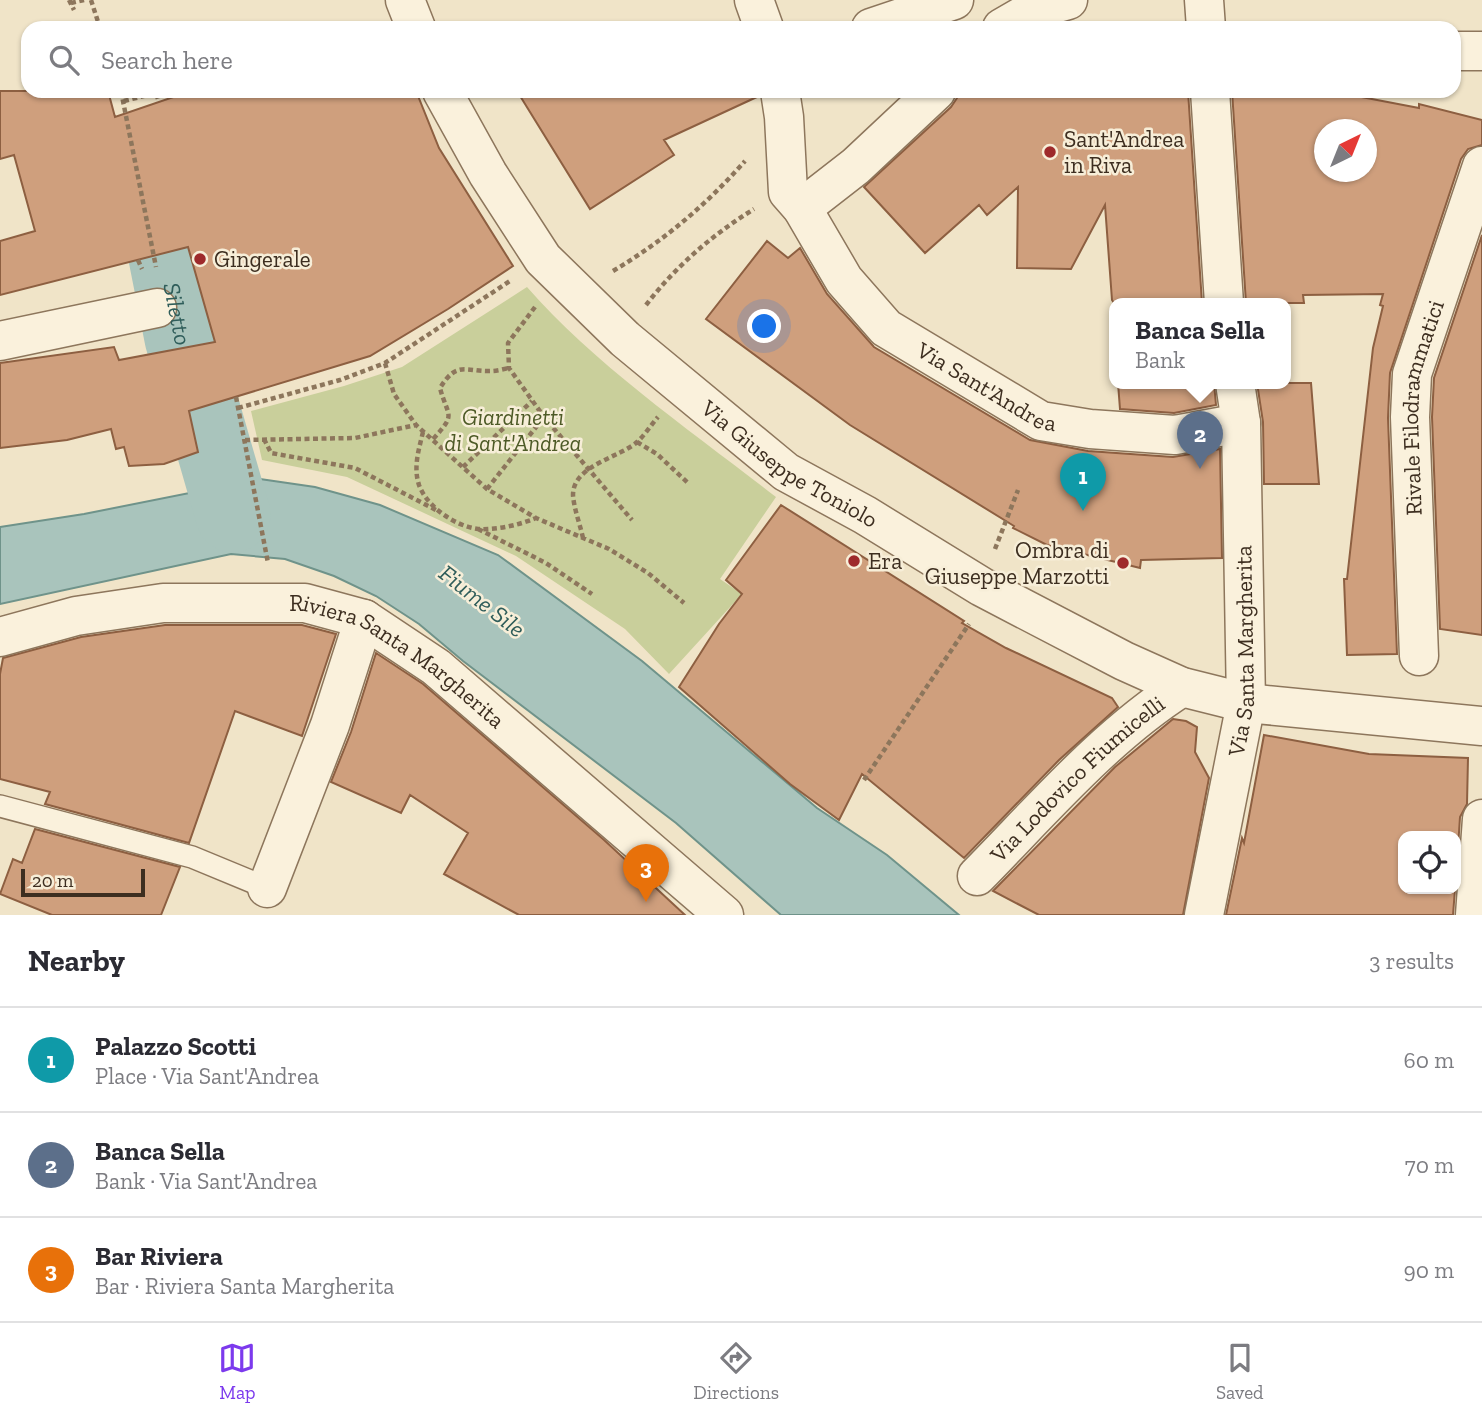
<!DOCTYPE html>
<html lang="en">
<head>
<meta charset="utf-8">
<style>
	:root { --surface:#fff; --page:#f2f2f3; --text:#2b2b33; --muted:#7c7c81; --line:#e1e1e2; --accent:#7c3aed }
	body { margin:0; font-family:"Zilla Slab",serif; background:var(--page); color:var(--text) }
	.controls { position:absolute; right:21px; bottom:21px; display:grid; overflow:hidden; border-radius:14px; box-shadow:0 2px 5px #0004 }
	.controls button { width:63px; height:63px; display:grid; place-items:center; padding:0; border:0; border-bottom:2px solid var(--line); background:var(--surface); color:var(--text); font:35px sans-serif }
	.compass { position:absolute; left:1314px; top:119px; width:63px; height:63px; border-radius:50%; background:var(--surface); box-shadow:0 2px 5px #0004; rotate:43deg }
	.scale { position:absolute; left:21px; bottom:18px; width:124px; box-sizing:border-box; padding-left:7px; border:4px solid #3d2e20; border-top:0; font-size:19px; line-height:24px; white-space:nowrap; color:#3d2e20; -webkit-text-stroke:5px #f7eed8; paint-order:stroke }
	.you { position:absolute; left:765px; top:327px; width:24px; height:24px; margin:-18px; border:5px solid #fff; border-radius:50%; background:#1a73e8; box-shadow:0 0 0 10px #1a73e833 }
	.badge { display:grid; place-items:center; width:46px; height:46px; border-radius:50%; background:var(--accent); color:#fff; font-size:23px; font-weight:700 }
	.pin { position:absolute; translate:-50% -58px; filter:drop-shadow(0 2px 4px #0008) }
	.pin::after { content:''; position:absolute; top:37px; width:24px; height:21px; background:inherit; clip-path:polygon(0 0,100% 0,50% 100%) }
	.popup { position:absolute; left:1109px; top:298px; width:182px; height:91px; box-sizing:border-box; display:grid; place-content:center; border-radius:14px; background:var(--surface); filter:drop-shadow(0 2px 5px #0005); font-size:23px; white-space:nowrap; color:var(--muted) }
	.popup b { font-size:26px; color:var(--text) }
	.popup::after { content:''; position:absolute; left:50%; top:100%; margin-left:-14px; border:14px solid transparent; border-top-color:var(--surface) }
	.list { margin:0; padding:0; list-style:none }
	h2 { display:flex; justify-content:space-between; align-items:center; height:91px; margin:0; padding:0 28px; font-size:30px }
	h2 small { font-size:23px; font-weight:400; color:var(--muted) }
	.list li { display:grid; grid-template-columns:46px 1fr auto; gap:21px; align-items:center; box-sizing:border-box; height:105px; padding:0 28px; border-top:2px solid var(--line) }
	.list b { display:block; font-size:26px; white-space:nowrap }
	.list p { margin:0; font-size:23px; white-space:nowrap; color:var(--muted) }
	.list em { font-size:23px; font-style:normal; color:var(--muted) }
	.icon { flex:none; width:38px; height:38px; fill:none; stroke:currentColor; stroke-width:2; stroke-linecap:round; stroke-linejoin:round }
	.map { position:relative; flex:none; width:1482px; height:915px; overflow:hidden }
	.search { position:absolute; background:var(--surface); box-shadow:0 2px 5px #0004; left:21px; right:21px; top:21px; height:77px; display:flex; align-items:center; gap:18px; box-sizing:border-box; padding:0 24px; border-radius:21px; color:var(--muted); font-size:26px }
	.sheet { height:406px; background:var(--surface) }
	nav { display:flex; justify-content:space-around; align-items:center; box-sizing:border-box; height:98px; border-top:2px solid var(--line); background:var(--surface); font-size:19px; color:var(--muted) }
	nav a { display:grid; justify-items:center; gap:4px }
	nav .on { color:var(--accent) }
	.map>svg:first-child { display:block }
	.green { fill:#c9cf9b }
	.water { fill:#a9c4bc; stroke:#6f938a; stroke-width:2 }
	.lines { fill:none; stroke-linecap:round; stroke-linejoin:round }
	.river { stroke:#a9c4bc; stroke-width:75 }
	.building { fill:#cf9f7d; stroke:#8d5f41; stroke-width:2; fill-rule:evenodd }
	.lane-casing { stroke:#8d765c; stroke-width:24 }
	.street-casing { stroke:#8d765c; stroke-width:41 }
	.path { stroke:#8d765c; stroke-width:4.5; stroke-dasharray:5 3.5; stroke-linecap:butt }
	.lane { stroke:#faf1dc; stroke-width:21 }
	.street { stroke:#faf1dc; stroke-width:38 }
	.poi-dot { fill:#9e2a2b; stroke:#f7eed8; stroke-width:2.5 }
	.labels { text-anchor:middle; stroke-width:5; stroke-linejoin:round; paint-order:stroke }
	.poi-label { font-size:23px; fill:#3d2e20; stroke:#f7eed8; text-anchor:start }
	.street-label { font-size:23px; fill:#3d2e20; stroke:#f7eed8 }
	.park-label { font-size:23px; font-style:italic; fill:#4d5a26; stroke:#f7eed8 }
	.water-label { font-size:24px; font-style:italic; fill:#2f5d5a; stroke:#f7eed8 }
</style>
</head>
<body>
<div class="map">
<svg width="1482" height="915" viewBox="0 0 1482 915">
	<rect width="100%" height="100%" fill="#f0e4c8"/>
	<!-- green -->
	<path class="green" d="M 527,287 C 596,366 694,433 776,497 L 720,579 L 742,594 L 669,674 L 625,629 L 516,556 L 347,477 L 262,460 L 251,411 L 344,386 L 402,367 Z"/>
	<!-- water -->
	<path class="water" d="M 260,479 L 315,487 L 380,505 L 498,555 L 642,661 L 817,808 L 887,855 L 959,915 L 781,915 L 676,823 L 463,661 L 419,624 L 376,596 L 334,576 L 285,559 L 231,554 L 0,604 L 0,527 L 84,514 Z"/>
	<g class="lines">
		<!-- river -->
		<path class="river" id="s1" d="M 145,151 L 182,338 L 233,515"/>
	</g>
	<!-- building -->
	<path class="building" d="M 0,91 L 108,91 L 115,117 L 191,91 L 416,91 L 439,148 L 513,266 L 448,309 L 370,356 L 189,411 L 198,452 L 164,464 L 129,466 L 124,447 L 116,449 L 111,429 L 67,440 L 0,448 L 0,363 L 114,347 L 119,360 L 215,342 L 188,247 L 0,295 L 0,241 L 35,231 L 14,155 L 0,159 Z
		M 517,91 L 759,91 L 759,96 L 664,140 L 674,155 L 590,209 Z
		M 957,91 L 1188,91 L 1202,303 L 1114,303 L 1112,300 L 1105,205 L 1071,269 L 1017,268 L 1018,187 L 987,215 L 979,205 L 925,253 L 864,187 L 951,107 L 957,98 Z
		M 1232,91 L 1284,91 L 1285,95 L 1351,95 L 1419,108 L 1419,104 L 1482,120 L 1482,145 L 1468,149 L 1461,159 L 1390,373 L 1388,418 L 1397,654 L 1347,655 L 1344,579 L 1347,579 L 1373,348 L 1383,306 L 1380,305 L 1383,294 L 1303,295 L 1304,303 L 1246,303 ZM 1325,130 L 1367,130 L 1367,172 L 1325,172 Z
		M 1482,235 L 1482,635 L 1440,629 L 1432,417 L 1434,378 Z
		M 767,241 L 788,258 L 800,248 L 827,294 L 874,347 L 1030,440 L 1088,451 L 1173,457 L 1220,449 L 1222,558 L 1141,560 L 1140,568 L 1047,545 L 1013,528 L 1014,526 L 850,425 L 706,319 Z
		M 1118,383 L 1214,383 L 1216,405 L 1174,413 L 1120,409 Z
		M 1257,383 L 1311,383 L 1319,484 L 1264,484 L 1263,422 Z
		M 781,505 L 964,621 L 962,623 L 1006,648 L 1112,698 L 1118,707 L 1059,760 L 964,858 L 862,774 L 839,820 L 790,784 L 679,687 L 719,624 L 742,594 L 726,580 Z
		M 165,625 L 302,625 L 336,634 L 302,736 L 235,711 L 189,843 L 45,804 L 50,792 L 0,779 L 0,674 L 3,658 L 81,637 Z
		M 376,653 L 423,684 L 603,839 L 685,915 L 519,915 L 444,874 L 468,833 L 410,795 L 401,813 L 331,782 L 351,732 Z
		M 1173,719 L 1186,721 L 1197,727 L 1195,752 L 1209,778 L 1183,915 L 1039,915 L 993,891 L 1115,767 Z
		M 1264,735 L 1369,754 L 1468,758 L 1467,804 L 1460,817 L 1456,878 L 1456,836 L 1403,836 L 1403,889 L 1455,889 L 1453,915 L 1226,915 L 1242,838 L 1244,843 Z
		M 35,829 L 180,867 L 161,915 L 52,915 L 0,894 L 13,859 L 22,863 Z"/>
	<g class="lines">
		<defs>
			<path id="lane" d="M 0,806 L 192,857 L 267,888"/>
			<g id="street">
				<path d="M 405,0 L 416,28"/>
				<path d="M 754,0 L 764,28"/>
				<path d="M 1204,0 L 1206,28"/>
				<path d="M 871,28 L 954,0"/>
				<path d="M 1002,28 L 1033,10 L 1068,0"/>
				<path d="M 1454,51 L 1482,51"/>
				<path id="s2" d="M 442,91 L 488,174 L 543,259 L 625,339 L 786,472 L 865,515 L 982,587 L 1124,661 L 1182,687 L 1246,703 L 1482,726"/>
				<path id="s3" d="M 780,91 L 784,117 L 788,192 L 802,208 L 844,280 L 886,328 L 1041,421 L 1090,429 L 1175,435 L 1241,423"/>
				<path d="M 1210,91 L 1224,303"/>
				<path d="M 802,208 L 856,166 L 936,91"/>
				<path d="M 0,341 L 157,308"/>
				<path id="s4" d="M 0,637 L 76,616 L 163,603 L 305,603 L 364,619 L 436,667 L 724,915"/>
				<path id="s5" d="M 1419,656 L 1410,417 L 1412,374 L 1482,166"/>
				<path id="s6" d="M 977,876 C 1041,811 1105,736 1182,687"/>
				<path d="M 267,888 L 330,725 L 364,619"/>
				<path id="s7" d="M 1204,915 L 1246,703 L 1241,423 L 1235,383"/>
				<path d="M 1475,915 L 1482,819"/>
			</g>
		</defs>
		<!-- lane casing -->
		<use href="#lane" class="lane-casing"/>
		<!-- street casing -->
		<use href="#street" class="street-casing"/>
		<!-- path -->
		<path class="path" d="M 69,0 L 74,10
			M 91,0 L 100,28
			M 71,3 L 84,0
			M 121,91 L 156,267
			M 124,101 L 156,93 L 158,99
			M 138,260 L 142,269
			M 613,271 C 665,240 706,205 745,161
			M 646,305 C 676,266 712,235 754,209
			M 535,307 L 508,343 L 509,368 L 544,417 L 632,520
			M 385,363 L 394,394 L 416,425 L 487,489 L 536,518 L 609,549 L 648,573 L 684,603
			M 236,397 L 268,563
			M 238,408 L 340,380 L 385,363 L 510,281
			M 423,432 C 419,449 413,467 419,485 C 427,507 455,526 478,529 C 497,530 519,525 536,518
			M 264,439 L 271,453 L 355,468 L 436,510
			M 433,439 C 457,413 448,418 440,388 C 457,360 466,372 491,371 C 497,371 504,369 509,368
			M 245,440 L 355,438 L 416,425
			M 637,442 L 657,454 L 688,483
			M 463,467 L 532,401
			M 487,489 L 544,417
			M 478,529 L 546,563 L 592,594
			M 583,538 C 580,524 574,509 573,495 C 573,465 621,457 637,442 C 645,435 651,425 658,417
			M 995,549 L 1018,490
			M 864,780 L 969,624"/>
		<!-- lane -->
		<use href="#lane" class="lane"/>
		<!-- street -->
		<use href="#street" class="street"/>
	</g>
	<!-- markers -->
	<g class="poi-dot">
		<circle cx="1050" cy="152" r="7"/>
		<circle cx="200" cy="259" r="7"/>
		<circle cx="854" cy="561" r="7"/>
		<circle cx="1123" cy="563" r="7"/>
	</g>
	<g class="labels">
		<!-- poi labels -->
		<g class="poi-label">
			<text x="1064" y="147">Sant'Andrea<tspan x="1064" dy="26">in Riva</tspan></text>
			<text x="214" y="267">Gingerale</text>
			<text x="1109" y="558" text-anchor="end">Ombra di<tspan x="1109" dy="26">Giuseppe Marzotti</tspan></text>
			<text x="868" y="569">Era</text>
		</g>
		<!-- street labels -->
		<g class="street-label">
			<text dy="8" stroke="none"><textPath href="#s3" startOffset="387">Via Sant'Andrea</textPath></text>
			<text dy="8" stroke="none"><textPath href="#s5" startOffset="250">Rivale Filodrammatici</textPath></text>
			<text dy="8" stroke="none"><textPath href="#s2" startOffset="518">Via Giuseppe Toniolo</textPath></text>
			<text dy="8" stroke="none"><textPath href="#s7" startOffset="268">Via Santa Margherita</textPath></text>
			<text dy="8" stroke="none"><textPath href="#s4" startOffset="418">Riviera Santa Margherita</textPath></text>
			<text dy="8" stroke="none"><textPath href="#s6" startOffset="140">Via Lodovico Fiumicelli</textPath></text>
		</g>
		<!-- park labels -->
		<g class="park-label">
			<text x="513" y="425">Giardinetti<tspan x="513" dy="26">di Sant'Andrea</tspan></text>
		</g>
		<!-- water labels -->
		<g class="water-label">
			<text dy="8" stroke="none"><textPath href="#s1" startOffset="166">Siletto</textPath></text>
			<text transform="translate(482 601) rotate(38)" y="8">Fiume Sile</text>
		</g>
	</g>
</svg>
<div class="controls">
<button><svg class="icon" aria-label="locate" viewBox="0 0 24 24"><circle cx="12" cy="12" r="6"/><path d="M12 2v4M12 18v4M2 12h4M18 12h4"/></svg></button>
</div>
<svg class="compass" viewBox="-18 -18 36 36"><path d="M0-13l5 13h-10z" fill="#e53935"/><path d="M0 13l5-13h-10z" fill="#7c7c81"/></svg>
<div class="scale">20 m</div>
<div class="you"></div>
<div class="pin badge" style="left:1083px;top:511px;background:#0f9aa8">1</div>
<div class="pin badge" style="left:1200px;top:469px;background:#5c6f8a">2</div>
<div class="popup"><b>Banca Sella</b>Bank</div>
<div class="pin badge" style="left:646px;top:902px;background:#e8710a">3</div>
<div class="search"><svg class="icon" aria-label="search" viewBox="0 0 24 24"><circle cx="10" cy="10" r="6"/><path d="M15 15l6 6"/></svg>Search here</div>
</div>
<section class="sheet">
<h2>Nearby<small>3 results</small></h2>
<ul class="list">
<li><span class="badge" style="background:#0f9aa8">1</span><div><b>Palazzo Scotti</b><p>Place · Via Sant'Andrea</p></div><em>60 m</em></li>
<li><span class="badge" style="background:#5c6f8a">2</span><div><b>Banca Sella</b><p>Bank · Via Sant'Andrea</p></div><em>70 m</em></li>
<li><span class="badge" style="background:#e8710a">3</span><div><b>Bar Riviera</b><p>Bar · Riviera Santa Margherita</p></div><em>90 m</em></li>
</ul>
</section>
<nav>
<a class="on"><svg class="icon" aria-label="map" viewBox="0 0 24 24"><path d="M3 6l6-2 6 2 6-2v14l-6 2-6-2-6 2zM9 4v14M15 6v14"/></svg>Map</a>
<a><svg class="icon" aria-label="directions" viewBox="0 0 24 24"><path d="M12 3l9 9-9 9-9-9zM9 14v-3h6M13 9l2 2-2 2"/></svg>Directions</a>
<a><svg class="icon" aria-label="saved" viewBox="0 0 24 24"><path d="M7 4h10v16l-5-4-5 4z"/></svg>Saved</a>
</nav>
</body>
</html>
